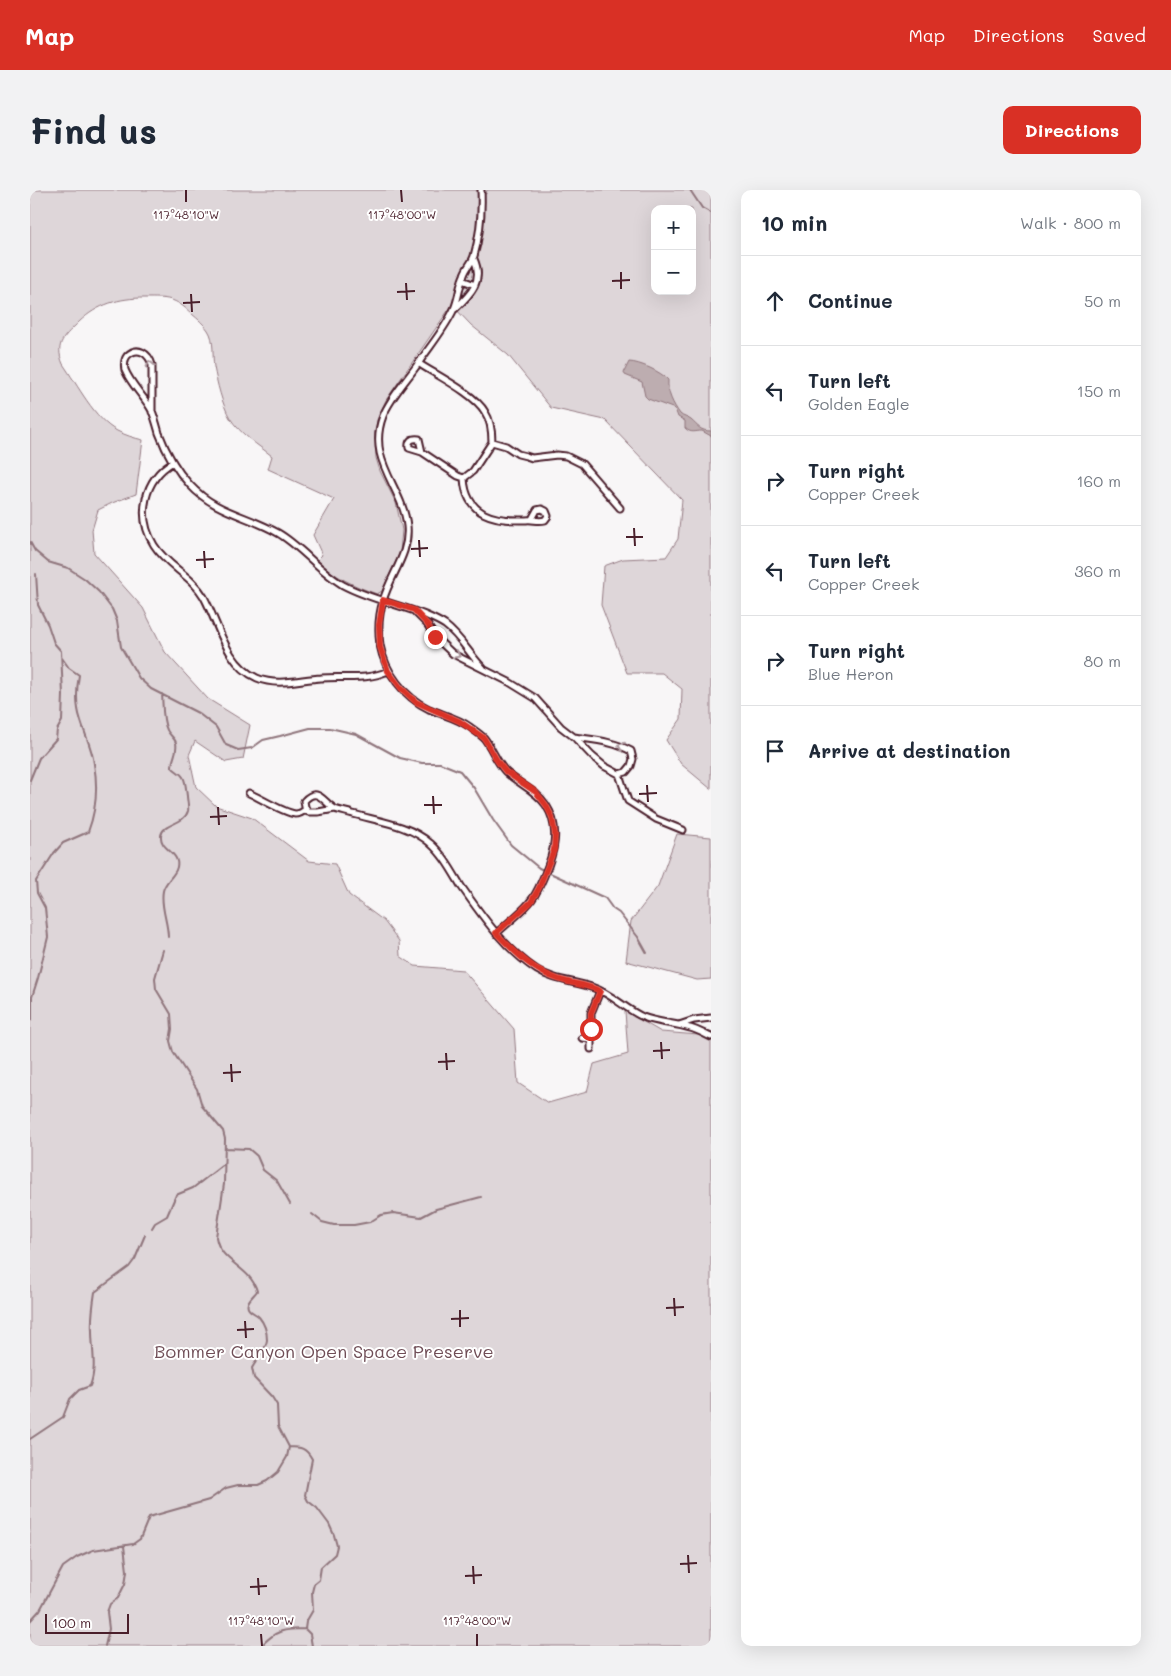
<!DOCTYPE html>
<html lang="en">
<head>
<meta charset="utf-8">
<style>
	:root { --surface:#fff; --page:#f2f2f3; --text:#1f2937; --muted:#747a83; --line:#e0e1e3; --accent:#d93025 }
	body { margin:0; font-family:Mali,sans-serif; background:var(--page); color:var(--text) }
	.controls { position:absolute; right:15px; top:15px; display:grid; overflow:hidden; border-radius:10px; box-shadow:0 5px 20px #0002 }
	.controls button { width:45px; height:45px; display:grid; place-items:center; padding:0; border:0; border-bottom:1px solid var(--line); background:var(--surface); color:var(--text); font:25px sans-serif }
	.scale { position:absolute; left:15px; bottom:12px; width:84px; box-sizing:border-box; padding-left:5px; border:2px solid #4a1f2b; border-top:0; font-size:14px; line-height:18px; white-space:nowrap; color:#4a1f2b; -webkit-text-stroke:4px #fff; paint-order:stroke }
	.stop { position:absolute; width:15px; height:15px; margin:-11px; border:4px solid #d93025; border-radius:50%; background:#fff }
	.stop.end { background:#d93025; border-color:#fff; box-shadow:0 1px 5px #0008 }
	.list { margin:0; padding:0; list-style:none }
	h2 { display:flex; justify-content:space-between; align-items:center; height:65px; margin:0; padding:0 20px; font-size:21px }
	h2 small { font-size:16px; font-weight:400; color:var(--muted) }
	.list li { display:grid; grid-template-columns:32px 1fr auto; gap:15px; align-items:center; box-sizing:border-box; height:90px; padding:0 20px; border-top:1px solid var(--line) }
	.list b { display:block; font-size:19px; white-space:nowrap }
	.list p { margin:0; font-size:16px; white-space:nowrap; color:var(--muted) }
	.list em { font-size:16px; font-style:normal; color:var(--muted) }
	.icon { flex:none; width:28px; height:28px; fill:none; stroke:currentColor; stroke-width:2; stroke-linecap:round; stroke-linejoin:round }
	.map { position:relative; flex:none; width:681px; height:1456px; overflow:hidden; border-radius:10px }
	header { display:flex; align-items:center; gap:30px; box-sizing:border-box; height:70px; padding:0 25px; background:var(--accent); color:#fff }
	header strong { font-size:24px }
	nav { display:flex; gap:28px; margin-inline-start:auto; font-size:18px }
	.intro { display:flex; align-items:center; justify-content:space-between; box-sizing:border-box; height:120px; padding:0 30px }
	h1 { margin:0; font-size:35px }
	.button { padding:12px 22px; border-radius:10px; background:var(--accent); color:#fff; font-size:18px; font-weight:700 }
	main { display:flex; gap:30px; padding:0 30px }
	aside { flex:1; background:var(--surface); border-radius:10px; box-shadow:0 5px 20px #0002 }
	.map>svg:first-child { display:block }
	.green { fill:#ded6d9; stroke:#947a82; fill-rule:evenodd }
	.water { fill:#bdadb0; stroke:#8f747b }
	.lines { fill:none; stroke-linecap:round; stroke-linejoin:round }
	.stream { stroke:#8f747b; stroke-width:2 }
	.street-casing { stroke:#4a1f2b; stroke-width:9 }
	.street { stroke:#fff; stroke-width:5 }
	.oneway { stroke:#ae9aa0 }
	.route { stroke:#d93025; stroke-width:6 }
	.ticks { fill:none; stroke:#4a1f2b; stroke-width:2 }
	.labels { text-anchor:middle; stroke-width:4; stroke-linejoin:round; paint-order:stroke }
	.park-label { font-size:18px; fill:#6f4d56; stroke:#fff }
	.ticks-label { font-size:12px; text-anchor:middle; fill:#4a1f2b; stroke:#fff; stroke-width:4; stroke-linejoin:round; paint-order:stroke }
</style>
</head>
<body>
<header>
<strong>Map</strong>
<nav><a>Map</a><a>Directions</a><a>Saved</a></nav>
</header>
<div class="intro"><h1>Find us</h1><a class="button">Directions</a></div>
<main>
<div class="map">
<svg width="681" height="1456" viewBox="0 0 681 1456">
	<rect width="100%" height="100%" fill="#f8f6f7"/>
	<filter id="ink" filterUnits="userSpaceOnUse"><feTurbulence type="fractalNoise" baseFrequency=".02" numOctaves="2"/><feDisplacementMap in="SourceGraphic" scale="10" xChannelSelector="R" yChannelSelector="G"/><feConvolveMatrix kernelMatrix="1 2 1 2 8 2 1 2 1" color-interpolation-filters="sRGB"/></filter>
	<g filter="url(#ink)">
		<!-- green -->
		<path class="green" d="M 0,0 L 446,0 L 456,4 L 457,0 L 681,0 L 681,599 L 651,574 L 636,550 L 651,529 L 652,499 L 632,483 L 597,483 L 571,415 L 574,376 L 593,369 L 636,367 L 648,349 L 652,310 L 575,230 L 521,218 L 478,165 L 441,135 L 422,115 L 356,210 L 347,230 L 345,244 L 346,268 L 350,281 L 366,313 L 372,340 L 370,362 L 352,401 L 347,404 C 324,396 305,387 287,370 L 292,365 L 283,345 L 304,309 L 238,279 L 242,266 C 228,255 210,244 200,228 C 192,214 187,193 184,177 C 182,166 185,150 178,140 C 174,134 168,129 162,124 C 144,107 138,108 114,108 C 89,108 68,114 49,132 C 35,146 24,153 33,174 C 47,194 65,230 87,241 C 95,245 104,248 113,250 L 106,304 L 82,313 L 68,320 L 62,340 L 64,363 L 113,418 L 135,462 L 178,509 L 220,535 L 213,569 L 196,572 L 165,551 L 159,565 L 166,597 L 186,616 L 222,628 L 279,671 L 305,674 L 319,705 L 354,731 L 369,751 L 370,766 L 385,776 L 433,780 L 484,839 L 488,893 L 518,913 L 557,902 L 564,874 L 598,864 L 595,821 L 631,842 L 681,846 L 681,1456 L 0,1456 ZM 625,19 L 662,19 L 662,101 L 625,101 Z
			M 647,644 L 681,647 L 681,789 L 667,790 L 596,771 L 601,731 L 628,696 Z"/>
		<!-- water -->
		<path class="water" d="M 599,172 C 609,172 632,182 638,190 C 637,203 643,214 650,224 C 653,227 657,227 661,230 C 668,236 670,241 681,241 L 681,246 L 672,241 C 665,241 661,244 655,238 L 655,231 L 648,227 L 645,219 L 618,209 L 615,206 L 612,192 L 595,185 L 594,182 Z"/>
		<g class="lines">
			<!-- stream -->
			<path class="stream" d="M 660,0 L 672,18 L 681,23
				M 0,352 L 5,361 L 18,372 L 38,378 L 55,389 L 69,402 L 82,419 L 87,431 L 91,457 L 109,488 L 121,499 L 168,523 L 186,537 L 196,555 L 208,560 L 222,558 L 233,550 L 250,546 L 280,538 L 300,538 L 326,544 L 370,568 L 392,573 L 410,573 L 430,581 L 444,598 L 463,630 L 481,655 L 509,678 L 575,708 L 583,719 L 589,723 L 608,747 L 617,763
				M 132,504 C 133,515 132,530 137,540 C 139,545 145,548 146,553 C 148,562 142,568 142,577 C 145,581 150,582 153,587 C 156,592 156,600 157,606 C 157,610 159,617 158,621 C 154,635 132,633 131,646 C 130,658 145,661 147,671 C 150,683 135,690 133,701 C 130,716 138,732 138,747
				M 0,590 L 9,568 L 26,549 L 27,540 L 32,531 L 33,505 L 31,461 L 24,453 L 18,435 L 8,415 L 6,384
				M 0,831 L 2,829 L 2,807 L 8,788 L 18,747 L 15,718 L 7,703 L 6,691 L 24,663 L 33,653 L 58,642 C 66,621 68,597 64,574 C 62,555 51,538 48,519 C 46,507 47,496 49,485 L 39,478 L 32,468
				M 195,958 L 219,959 L 227,966 L 233,980 L 247,991 L 260,1014
				M 282,1024 L 292,1032 L 304,1035 L 324,1035 L 340,1032 L 351,1025 L 363,1023 L 391,1027 L 406,1019 L 451,1007
				M 122,1038 L 125,1033 L 137,1026 L 146,1005 L 163,998 L 194,974
				M 0,1249 L 33,1227 L 40,1209 L 49,1200 L 60,1196 C 67,1178 62,1160 62,1141 C 61,1128 63,1115 65,1102 L 99,1077 L 105,1069 L 115,1045
				M 259,1257 C 271,1257 276,1258 282,1269 L 275,1305 L 278,1311 L 287,1318 L 299,1334 L 304,1345 L 307,1356 L 305,1364 L 291,1377 L 289,1390 L 284,1394 L 282,1402 L 283,1420 L 276,1432 L 275,1439 L 280,1444 L 282,1456
				M 0,1431 L 10,1420 L 33,1377 L 47,1367 L 63,1360 L 103,1354 L 110,1349 L 119,1327 L 179,1310 L 196,1298 L 208,1295 L 228,1295 L 237,1291 L 248,1282 L 257,1267 L 259,1257 L 248,1236 L 247,1215 L 242,1207 L 224,1188 L 222,1178 C 227,1169 236,1160 237,1150 C 237,1142 234,1133 229,1127 C 226,1123 215,1121 218,1113 C 219,1109 225,1104 227,1101 C 220,1076 190,1073 186,1047 L 194,994 L 195,949 L 193,941 L 172,916 L 167,899 L 143,862 L 140,851 L 142,839 L 141,824 L 126,799 L 125,788 L 133,760
				M 75,1456 L 79,1439 L 77,1422 L 80,1414 L 88,1408 L 95,1394 L 97,1381 L 94,1356
				M 231,1456 C 246,1440 254,1439 275,1439"/>
			<defs>
				<path id="street" d="M 451,0 C 452,21 450,45 444,66 C 442,73 436,78 434,85 C 429,96 429,108 424,119 C 416,137 401,155 390,171 C 378,189 361,206 353,226 C 336,271 373,297 377,336 C 380,364 360,385 353,411 C 349,424 348,441 350,455 C 355,482 374,507 399,519 C 413,525 428,528 440,537 C 444,540 450,544 454,548 C 462,558 466,571 475,581 C 488,594 505,599 516,615 C 531,638 524,663 514,686 C 510,695 506,706 499,713 C 490,724 477,733 467,743
					M 432,90 L 445,95
					M 425,119 C 441,104 454,91 444,69
					M 388,173 C 406,185 445,204 455,222 C 461,231 462,242 462,252 L 443,281 L 434,288
					M 122,222 L 122,175 C 119,164 108,155 97,166 C 94,170 94,175 95,180 C 101,195 115,207 122,221 C 125,228 127,236 129,243 C 136,262 146,280 160,295 C 186,323 217,325 248,343 C 272,357 289,381 313,395 C 339,409 368,414 395,425 C 402,428 409,431 415,435 C 431,447 439,464 453,478
					M 462,252 L 476,256 L 488,264 L 496,266 L 502,268 L 527,265 L 536,266 L 552,274 L 590,318
					M 392,262 L 389,249 C 381,248 378,251 379,258 L 392,262 L 428,286 L 434,288
					M 143,272 C 114,289 106,326 124,355 C 137,376 162,386 174,407 C 189,435 196,474 227,488 C 248,497 270,489 291,488 C 314,486 336,491 358,481
					M 434,288 C 436,326 465,331 496,330 C 503,329 508,332 515,330 L 518,326 L 516,321 L 512,319 L 507,320 L 502,329
					M 385,422 L 397,434 L 405,447 L 423,464 L 479,492 L 505,508 L 531,537 L 544,547 L 562,566 L 574,576 L 589,584 L 596,582 L 601,576 L 603,569 L 601,561 C 583,551 563,550 544,547
					M 589,584 L 598,611 L 626,629 L 653,640
					M 219,603 C 230,608 254,623 265,624 C 270,624 273,622 276,619
					M 305,619 L 288,622 L 278,622 L 275,617 L 274,611 C 288,596 293,612 305,619 C 310,621 317,622 323,624 C 348,631 380,635 400,653 C 413,664 422,681 431,696 C 452,726 475,759 507,780 C 524,791 545,791 564,798 C 582,804 595,819 613,827 C 628,833 645,833 660,838 C 668,840 674,844 681,847
					M 649,835 L 664,830 L 681,828
					M 552,848 L 561,849
					M 561,859 L 561,823 L 570,801"/>
			</defs>
			<!-- street casing -->
			<use href="#street" class="street-casing"/>
			<!-- street -->
			<use href="#street" class="street"/>
		</g>
		<!-- one-way arrows -->
		<defs><path id="oneway-chevron" d="M-2-3.5L2.5 0L-2 3.5" fill="none" stroke-width="1.6" stroke-linecap="round" stroke-linejoin="round" transform="scale(1.25)"/></defs>
		<g class="oneway">
			<use href="#oneway-chevron" transform="translate(120 174) rotate(-104)"/>
			<use href="#oneway-chevron" transform="translate(427 465) rotate(28)"/>
			<use href="#oneway-chevron" transform="translate(591 556) rotate(-159)"/>
		</g>
	</g>
	<g class="lines" filter="url(#ink)">
		<!-- route -->
		<path class="route" d="M 405,447 L 397,434 L 384,420 L 353,410 L 349,435 L 350,457 L 358,481 L 371,498 L 386,512 L 429,531 L 454,548 L 468,572 L 476,582 L 506,602 L 516,615 L 522,627 L 525,644 L 524,660 L 509,698 L 501,712 L 466,743 C 485,762 503,781 528,789 C 542,794 557,794 570,801 L 561,823 L 561,839"/>
	</g>
	<!-- ticks -->
	<path class="ticks" d="M 156,0 L 156,12M 371,0 L 372,12M 591,82 L 591,99M 582,91 L 600,90M 376,93 L 377,110M 367,102 L 385,101M 161,104 L 162,122M 153,113 L 170,112M 604,338 L 605,356M 596,347 L 613,347M 389,350 L 390,367M 381,359 L 398,358M 174,361 L 175,378M 166,370 L 184,369M 617,595 L 618,612M 609,604 L 627,603M 403,606 L 404,624M 394,615 L 412,615M 188,617 L 189,635M 180,627 L 197,626M 631,852 L 632,869M 623,861 L 640,860M 416,863 L 417,880M 408,872 L 425,871M 201,874 L 202,892M 193,883 L 211,882M 644,1108 L 645,1126M 636,1118 L 654,1117M 430,1120 L 430,1137M 421,1129 L 439,1128M 215,1131 L 216,1148M 207,1140 L 224,1139M 658,1365 L 659,1383M 650,1374 L 667,1373M 443,1376 L 444,1394M 435,1386 L 452,1385M 228,1388 L 229,1405M 220,1397 L 237,1396M 231,1444 L 232,1456M 447,1444 L 447,1456"/>
	<g class="labels">
		<!-- park labels -->
		<g class="park-label">
			<text x="294" y="1168">Bommer Canyon Open Space Preserve</text>
		</g>
	</g>
	<g class="ticks-label">
		<text x="156" y="29">117°48'10"W</text>
		<text x="372" y="29">117°48'00"W</text>
		<text x="231" y="1435">117°48'10"W</text>
		<text x="447" y="1435">117°48'00"W</text>
	</g>
</svg>
<div class="controls">
<button>+</button>
<button>−</button>
</div>
<div class="scale">100 m</div>
<div class="stop" style="left:561px;top:839px"></div>
<div class="stop end" style="left:405px;top:447px"></div>
</div>
<aside>
<h2>10 min<small>Walk · 800 m</small></h2>
<ul class="list">
<li><svg class="icon" aria-label="ahead" viewBox="0 0 24 24"><path d="M12 20V5M6 11l6-6 6 6"/></svg><div><b>Continue</b></div><em>50 m</em></li>
<li><svg class="icon" aria-label="left" viewBox="0 0 24 24"><path d="M17 20v-9H6M10 6l-5 5 5 5"/></svg><div><b>Turn left</b><p>Golden Eagle</p></div><em>150 m</em></li>
<li><svg class="icon" aria-label="right" viewBox="0 0 24 24"><path d="M7 20v-9h11M14 6l5 5-5 5"/></svg><div><b>Turn right</b><p>Copper Creek</p></div><em>160 m</em></li>
<li><svg class="icon" aria-label="left" viewBox="0 0 24 24"><path d="M17 20v-9H6M10 6l-5 5 5 5"/></svg><div><b>Turn left</b><p>Copper Creek</p></div><em>360 m</em></li>
<li><svg class="icon" aria-label="right" viewBox="0 0 24 24"><path d="M7 20v-9h11M14 6l5 5-5 5"/></svg><div><b>Turn right</b><p>Blue Heron</p></div><em>80 m</em></li>
<li><svg class="icon" aria-label="arrive" viewBox="0 0 24 24"><path d="M6 21V4h12l-3 4 3 4H6"/></svg><div><b>Arrive at destination</b></div></li>
</ul>
</aside>
</main>
</body>
</html>
